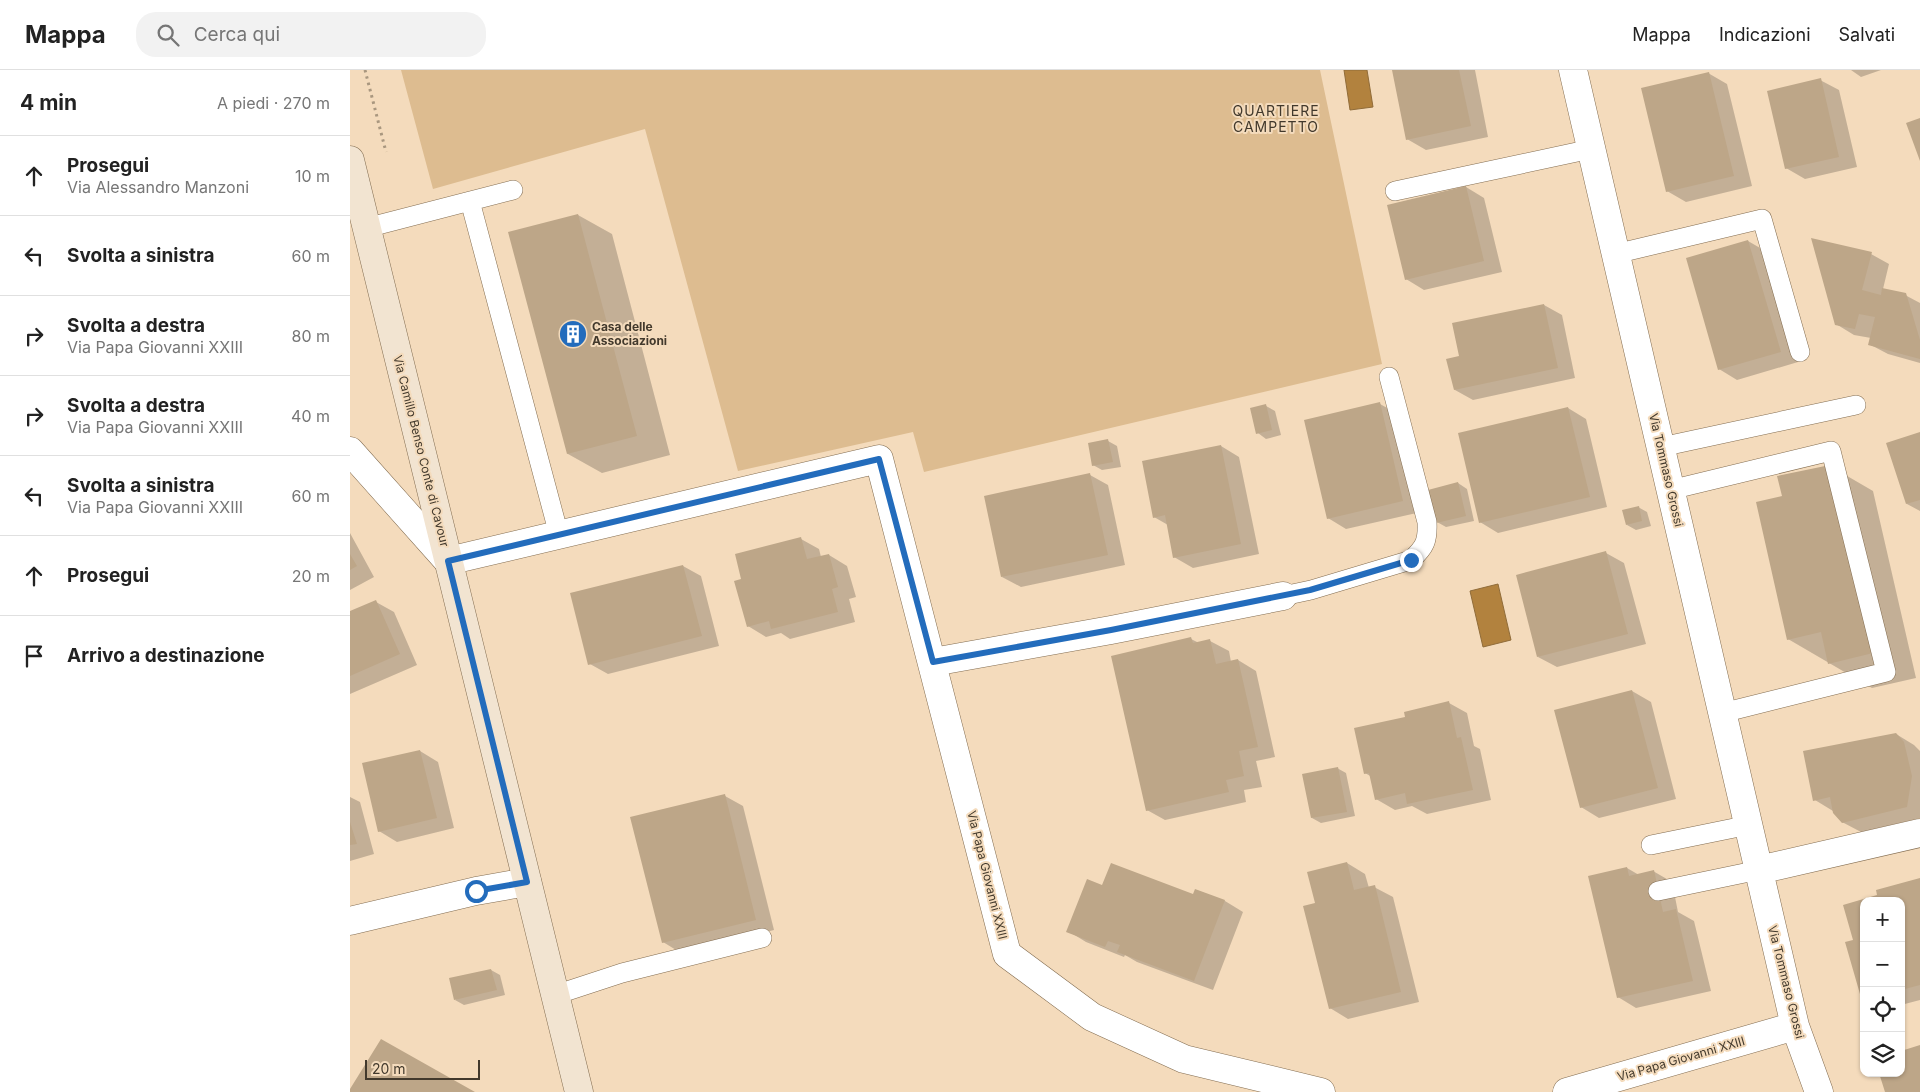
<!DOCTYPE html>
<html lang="it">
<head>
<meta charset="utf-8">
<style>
	:root { --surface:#fff; --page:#f2f2f2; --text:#222; --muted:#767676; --line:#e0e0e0 }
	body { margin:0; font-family:Inter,sans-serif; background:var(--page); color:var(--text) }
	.controls { position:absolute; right:15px; bottom:15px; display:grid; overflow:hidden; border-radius:10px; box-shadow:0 1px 4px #0004 }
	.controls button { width:45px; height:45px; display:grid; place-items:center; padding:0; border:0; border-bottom:1px solid var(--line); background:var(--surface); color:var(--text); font:25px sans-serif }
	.scale { position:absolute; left:15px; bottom:12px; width:115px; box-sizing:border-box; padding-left:5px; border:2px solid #42392c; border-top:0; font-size:14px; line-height:18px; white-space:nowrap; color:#42392c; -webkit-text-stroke:4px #f4dbbc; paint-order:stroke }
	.stop { position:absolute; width:15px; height:15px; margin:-11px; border:4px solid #236cbc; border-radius:50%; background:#fff }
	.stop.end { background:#236cbc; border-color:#fff; box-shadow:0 1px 5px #0008 }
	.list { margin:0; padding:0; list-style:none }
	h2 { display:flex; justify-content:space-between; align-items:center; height:65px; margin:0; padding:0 20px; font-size:21px }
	h2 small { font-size:16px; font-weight:400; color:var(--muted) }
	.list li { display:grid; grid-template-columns:32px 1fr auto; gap:15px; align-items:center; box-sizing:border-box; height:80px; padding:0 20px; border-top:1px solid var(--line) }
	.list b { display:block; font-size:19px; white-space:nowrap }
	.list p { margin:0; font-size:16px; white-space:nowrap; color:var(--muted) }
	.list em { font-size:16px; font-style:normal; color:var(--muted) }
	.icon { flex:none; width:28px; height:28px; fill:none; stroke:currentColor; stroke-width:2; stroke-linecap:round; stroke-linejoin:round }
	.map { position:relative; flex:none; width:1570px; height:1022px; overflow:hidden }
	header { display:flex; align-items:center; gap:30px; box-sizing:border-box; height:70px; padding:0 25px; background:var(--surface); border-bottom:1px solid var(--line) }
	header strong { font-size:24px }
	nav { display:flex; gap:28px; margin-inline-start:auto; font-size:18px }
	.search { width:350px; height:45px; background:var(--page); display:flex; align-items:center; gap:12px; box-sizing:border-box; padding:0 18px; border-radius:20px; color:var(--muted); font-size:19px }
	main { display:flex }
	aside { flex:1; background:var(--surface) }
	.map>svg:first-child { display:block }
	.green { fill:#ddbc90 }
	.water { fill:#b2823e; stroke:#906c39 }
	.shadow { fill:#0003 }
	.building { fill:#bda688 }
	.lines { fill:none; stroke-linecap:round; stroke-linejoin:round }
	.service-casing { stroke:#836d51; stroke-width:20 }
	.minor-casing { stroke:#836d51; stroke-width:29 }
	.secondary-casing { stroke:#836d51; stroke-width:29 }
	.path { stroke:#a9977f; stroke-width:3; stroke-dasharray:2.5 4; stroke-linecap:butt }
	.service { stroke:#fff; stroke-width:19 }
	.minor { stroke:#fff; stroke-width:28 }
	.secondary { stroke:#f2e4d1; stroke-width:28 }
	.route { stroke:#236cbc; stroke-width:6 }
	.labels { text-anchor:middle; stroke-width:4; stroke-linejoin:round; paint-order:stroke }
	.poi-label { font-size:12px; font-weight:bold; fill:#42392c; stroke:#f4dbbc; text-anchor:start }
	.street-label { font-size:12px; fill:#42392c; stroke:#f4dbbc }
	.neighbourhood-label { font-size:14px; letter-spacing:1px; fill:#42392c; stroke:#f4dbbc }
</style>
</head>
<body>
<header>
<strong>Mappa</strong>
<div class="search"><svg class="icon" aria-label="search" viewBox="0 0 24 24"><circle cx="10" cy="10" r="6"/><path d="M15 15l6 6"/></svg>Cerca qui</div>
<nav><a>Mappa</a><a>Indicazioni</a><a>Salvati</a></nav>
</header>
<main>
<aside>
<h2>4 min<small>A piedi · 270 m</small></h2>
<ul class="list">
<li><svg class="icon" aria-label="ahead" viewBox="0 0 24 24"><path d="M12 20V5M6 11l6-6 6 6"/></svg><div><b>Prosegui</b><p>Via Alessandro Manzoni</p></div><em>10 m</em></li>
<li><svg class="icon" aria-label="left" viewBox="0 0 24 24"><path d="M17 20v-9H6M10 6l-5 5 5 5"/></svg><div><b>Svolta a sinistra</b></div><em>60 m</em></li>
<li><svg class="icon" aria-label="right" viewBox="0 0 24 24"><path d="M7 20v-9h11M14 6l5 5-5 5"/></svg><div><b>Svolta a destra</b><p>Via Papa Giovanni XXIII</p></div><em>80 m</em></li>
<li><svg class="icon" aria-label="right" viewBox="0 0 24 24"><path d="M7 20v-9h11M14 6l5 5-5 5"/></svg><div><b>Svolta a destra</b><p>Via Papa Giovanni XXIII</p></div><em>40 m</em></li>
<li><svg class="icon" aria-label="left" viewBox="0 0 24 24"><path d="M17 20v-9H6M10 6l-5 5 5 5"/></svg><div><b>Svolta a sinistra</b><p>Via Papa Giovanni XXIII</p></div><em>60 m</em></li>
<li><svg class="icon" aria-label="ahead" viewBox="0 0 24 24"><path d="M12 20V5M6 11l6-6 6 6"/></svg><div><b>Prosegui</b></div><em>20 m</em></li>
<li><svg class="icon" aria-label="arrive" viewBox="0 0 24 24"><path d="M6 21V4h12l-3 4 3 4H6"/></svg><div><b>Arrivo a destinazione</b></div></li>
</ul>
</aside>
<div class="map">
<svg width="1570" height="1022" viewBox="0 0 1570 1022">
	<rect width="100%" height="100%" fill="#f4dbbc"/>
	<!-- green -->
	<path class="green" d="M 51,0 L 970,0 L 1032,294 L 574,402 L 563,362 L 388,401 L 295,59 L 83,119 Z"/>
	<!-- water -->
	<path class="water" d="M 994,0 L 1017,0 L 1023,37 L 1000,40 Z
		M 1148,514 L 1161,570 L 1133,577 L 1120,521 Z"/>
	<!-- shadow -->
	<path class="shadow" d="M 1043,0 L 1125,0 L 1138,67 L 1076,80 L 1057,69 Z
		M 1501,0 L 1531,0 L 1511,7 Z
		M 1358,3 L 1377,14 L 1402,116 L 1336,132 L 1317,121 Z
		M 1470,10 L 1489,20 L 1507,97 L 1455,109 L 1436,98 Z
		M 1116,117 L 1134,128 L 1152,202 L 1074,220 L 1056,209 Z
		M 228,145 L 262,164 L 320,385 L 252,403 L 218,384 L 160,163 Z
		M 1398,171 L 1417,182 L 1448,292 L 1387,310 L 1369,299 Z
		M 1521,184 L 1539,194 L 1533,219 L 1555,225 L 1570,233 L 1570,293 L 1538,284 L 1519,274 L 1521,268 L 1504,265 L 1486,254 Z
		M 1194,235 L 1212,245 L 1225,308 L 1123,330 L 1105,320 L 1111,287 Z
		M 1030,334 L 1048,344 L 1071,442 L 996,459 L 978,448 Z
		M 916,336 L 925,341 L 931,365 L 916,369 L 908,363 Z
		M 1218,338 L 1236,349 L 1257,437 L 1148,463 L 1130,452 Z
		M 1570,363 L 1570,441 L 1557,434 Z
		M 758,371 L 767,376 L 771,397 L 752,400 L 743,395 Z
		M 871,376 L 889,387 L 909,484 L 843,498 L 824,487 L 818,455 L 804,447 Z
		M 1480,396 L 1523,421 L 1566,608 L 1522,618 L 1438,569 L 1433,427 Z
		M 740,405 L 758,415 L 775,495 L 671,517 L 652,507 Z
		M 1108,413 L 1117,419 L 1124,451 L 1096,457 L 1087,452 Z
		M 1288,437 L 1297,442 L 1301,456 L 1286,460 L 1277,455 Z
		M 0,463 L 24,507 L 0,520 Z
		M 451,469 L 469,479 L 471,487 L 479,485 L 497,496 L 506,527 L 499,529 L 505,552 L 440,569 L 431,563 L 416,567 L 398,556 L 393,510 Z
		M 1256,483 L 1274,493 L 1296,574 L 1207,597 L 1188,587 Z
		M 333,496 L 351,506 L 369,576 L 258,604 L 240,594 Z
		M 26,532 L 44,542 L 67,595 L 0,624 L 0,542 Z
		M 841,569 L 849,573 L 860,571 L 879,581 L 881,592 L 888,590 L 906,601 L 925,687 L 906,691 L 912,717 L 894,720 L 896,732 L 815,750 L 797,740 Z
		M 1282,621 L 1301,632 L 1326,729 L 1249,748 L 1231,737 Z
		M 1099,633 L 1117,643 L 1124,676 L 1130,679 L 1141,730 L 1077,744 L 1062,736 L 1045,740 L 1026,729 L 1022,707 L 1015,703 Z
		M 1546,664 L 1564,675 L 1570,681 L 1570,748 L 1511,762 L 1492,752 L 1483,741 L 1465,730 Z
		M 70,681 L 88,692 L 104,758 L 47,772 L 29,761 Z
		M 987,698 L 996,703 L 1005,746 L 971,753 L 962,748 Z
		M 375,726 L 393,736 L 424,860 L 331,883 L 313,872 Z
		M 0,727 L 10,732 L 24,784 L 0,791 Z
		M 997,793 L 1015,804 L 1019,818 L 1024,817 L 1043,827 L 1069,932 L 998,949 L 980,938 L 967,834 Z
		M 1277,798 L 1289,805 L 1303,801 L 1322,812 L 1328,842 L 1344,851 L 1361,921 L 1286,938 L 1268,927 Z
		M 1570,810 L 1570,930 L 1551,935 L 1551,831 L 1514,831 L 1514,930 L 1504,870 L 1494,836 L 1529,826 Z
		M 752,817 L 844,826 L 846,820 L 875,831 L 893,842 L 863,920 L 787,892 L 775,885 L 774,887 L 736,872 L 718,861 Z
		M 141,900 L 150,905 L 155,925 L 114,935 L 105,930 Z"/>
	<!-- building -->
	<path class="building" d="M 1042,0 L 1109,0 L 1121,56 L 1056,70 Z
		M 1359,2 L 1384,106 L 1316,122 L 1291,18 Z
		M 1471,8 L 1489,87 L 1435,99 L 1417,21 Z
		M 1570,48 L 1570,91 L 1556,53 Z
		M 1116,116 L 1134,191 L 1055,210 L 1037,135 Z
		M 228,144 L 287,366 L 217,384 L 158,162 Z
		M 1461,168 L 1522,182 L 1512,220 L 1531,225 L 1532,218 L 1556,223 L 1570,270 L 1570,289 L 1518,275 L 1525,247 L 1509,244 L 1505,259 L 1485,255 Z
		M 1398,170 L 1431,282 L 1368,300 L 1336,188 Z
		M 1194,234 L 1208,298 L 1104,320 L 1096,289 L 1109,286 L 1102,253 Z
		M 1030,332 L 1053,431 L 977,449 L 954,350 Z
		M 916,334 L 922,360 L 906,364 L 900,338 Z
		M 1218,337 L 1240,427 L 1129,453 L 1108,363 Z
		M 1570,362 L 1570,430 L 1556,434 L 1536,373 Z
		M 758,369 L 763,392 L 742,396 L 738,373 Z
		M 871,375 L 891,474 L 823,488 L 815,445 L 803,448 L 792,391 Z
		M 1480,395 L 1523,583 L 1478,594 L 1471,562 L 1437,570 L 1406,432 L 1432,426 L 1427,406 Z
		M 740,403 L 758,485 L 651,507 L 634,426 Z
		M 1108,412 L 1116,446 L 1086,453 L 1078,420 Z
		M 1289,436 L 1292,451 L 1276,455 L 1272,440 Z
		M 451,467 L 457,489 L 479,484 L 488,517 L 482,519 L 488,542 L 421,559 L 419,551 L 397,557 L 384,511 L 391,509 L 385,484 Z
		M 1256,481 L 1278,564 L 1187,587 L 1166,505 Z
		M 0,484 L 7,496 L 0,500 Z
		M 333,495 L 352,566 L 238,595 L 220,523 Z
		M 26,530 L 50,584 L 0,606 L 0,541 Z
		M 841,567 L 843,573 L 860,569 L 866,594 L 888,589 L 908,677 L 889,681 L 894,706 L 876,710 L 879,722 L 796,741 L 761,586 Z
		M 1282,620 L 1308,718 L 1230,738 L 1204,640 Z
		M 1099,631 L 1107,668 L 1111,667 L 1123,720 L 1057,734 L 1055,723 L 1025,730 L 1019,703 L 1014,704 L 1004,658 L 1055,647 L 1054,642 Z
		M 1546,663 L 1554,672 L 1562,706 L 1557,737 L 1492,753 L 1483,743 L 1480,727 L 1463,731 L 1453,681 Z
		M 70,680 L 87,748 L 28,762 L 12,693 Z
		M 988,697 L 997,742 L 961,748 L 952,704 Z
		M 375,724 L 406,850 L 312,873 L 280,747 Z
		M 0,752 L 7,774 L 0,775 Z
		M 997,792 L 1004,820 L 1025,815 L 1051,922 L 979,939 L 953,836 L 965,833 L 957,802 Z
		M 761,793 L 843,824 L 845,819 L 875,830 L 844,911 L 767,882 L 770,875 L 758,871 L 755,877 L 716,862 L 737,809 L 752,815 Z
		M 1277,797 L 1279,806 L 1304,800 L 1313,842 L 1326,839 L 1343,911 L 1267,928 L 1238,806 Z
		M 1570,808 L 1570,915 L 1551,920 L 1551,831 L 1514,831 L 1514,930 L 1512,931 L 1495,872 L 1503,870 L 1493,835 L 1527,825 L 1526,820 Z
		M 141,899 L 147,920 L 104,930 L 99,908 Z
		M 31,969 L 125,1022 L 0,1022 L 0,1019 Z
		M 1570,975 L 1570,1022 L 1535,1022 L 1529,1003 L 1551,1003 L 1551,981 Z"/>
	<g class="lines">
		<defs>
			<path id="service" d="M 1045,121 L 1241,79
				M 120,131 L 209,465
				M 16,158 L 163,120
				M 1265,184 L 1412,149 L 1450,282
				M 1311,377 L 1506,335
				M 1320,420 L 1481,381 L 1536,602 L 1372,643
				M 933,526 L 961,520 L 1061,490 C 1075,477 1078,471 1077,452 L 1039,307
				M 1301,775 L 1399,755
				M 1308,821 L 1409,800
				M 205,925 L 272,903 L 412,868"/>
			<path id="minor" d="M 1223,0 L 1445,956 L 1469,1022
				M 0,381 L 98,491 L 529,389 L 657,884 L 742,947 L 834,989 L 971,1022
				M 583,592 L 761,560 L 933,526
				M 1409,800 L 1570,763
				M 0,851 L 126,821 L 177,812
				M 1217,1022 L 1445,956"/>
			<path id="secondary" d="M 0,90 L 229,1022"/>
		</defs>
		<!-- service casing -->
		<use href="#service" class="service-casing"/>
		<!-- minor casing -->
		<use href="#minor" class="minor-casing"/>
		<!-- secondary casing -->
		<use href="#secondary" class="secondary-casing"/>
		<!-- path -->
		<path class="path" d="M 15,0 L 36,82"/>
		<!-- service -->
		<use href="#service" class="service"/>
		<!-- minor -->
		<use href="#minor" class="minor"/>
		<!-- secondary -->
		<use href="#secondary" class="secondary"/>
	</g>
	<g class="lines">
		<!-- route -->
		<path class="route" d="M 126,821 L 177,812 L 98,491 L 529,389 L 583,592 L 761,560 L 960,520 L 1061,490"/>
	</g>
	<!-- icons -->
	<defs>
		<symbol id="building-disc" viewBox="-11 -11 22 22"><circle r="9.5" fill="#236cbc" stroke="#f4dbbc"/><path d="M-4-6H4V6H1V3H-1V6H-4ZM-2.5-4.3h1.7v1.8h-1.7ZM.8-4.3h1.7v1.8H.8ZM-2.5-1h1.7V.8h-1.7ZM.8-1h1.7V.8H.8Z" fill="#fff"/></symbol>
	</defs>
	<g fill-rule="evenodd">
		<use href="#building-disc" x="207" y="248" width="32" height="32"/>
	</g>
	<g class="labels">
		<!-- poi labels -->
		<g class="poi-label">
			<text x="242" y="261">Casa delle<tspan x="242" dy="14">Associazioni</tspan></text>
		</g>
		<!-- street labels -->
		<g class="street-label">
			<text transform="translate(71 381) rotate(76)" y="4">Via Camillo Benso Conte di Cavour</text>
			<text transform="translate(1316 400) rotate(77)" y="4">Via Tommaso Grossi</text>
			<text transform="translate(637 805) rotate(76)" y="4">Via Papa Giovanni XXIII</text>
			<text transform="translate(1436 912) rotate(76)" y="4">Via Tommaso Grossi</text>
			<text transform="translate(1331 989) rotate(-16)" y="4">Via Papa Giovanni XXIII</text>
		</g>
		<!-- neighbourhood labels -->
		<g class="neighbourhood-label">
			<text x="926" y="46">QUARTIERE<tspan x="926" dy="16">CAMPETTO</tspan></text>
		</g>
	</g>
</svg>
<div class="controls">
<button>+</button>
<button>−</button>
<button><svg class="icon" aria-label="locate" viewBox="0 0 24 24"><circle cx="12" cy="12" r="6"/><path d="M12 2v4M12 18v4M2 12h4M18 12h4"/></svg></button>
<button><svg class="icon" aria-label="layers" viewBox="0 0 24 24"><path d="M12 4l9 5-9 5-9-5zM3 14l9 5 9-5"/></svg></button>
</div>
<div class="scale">20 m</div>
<div class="stop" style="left:126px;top:821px"></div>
<div class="stop end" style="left:1061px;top:490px"></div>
</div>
</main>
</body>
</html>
